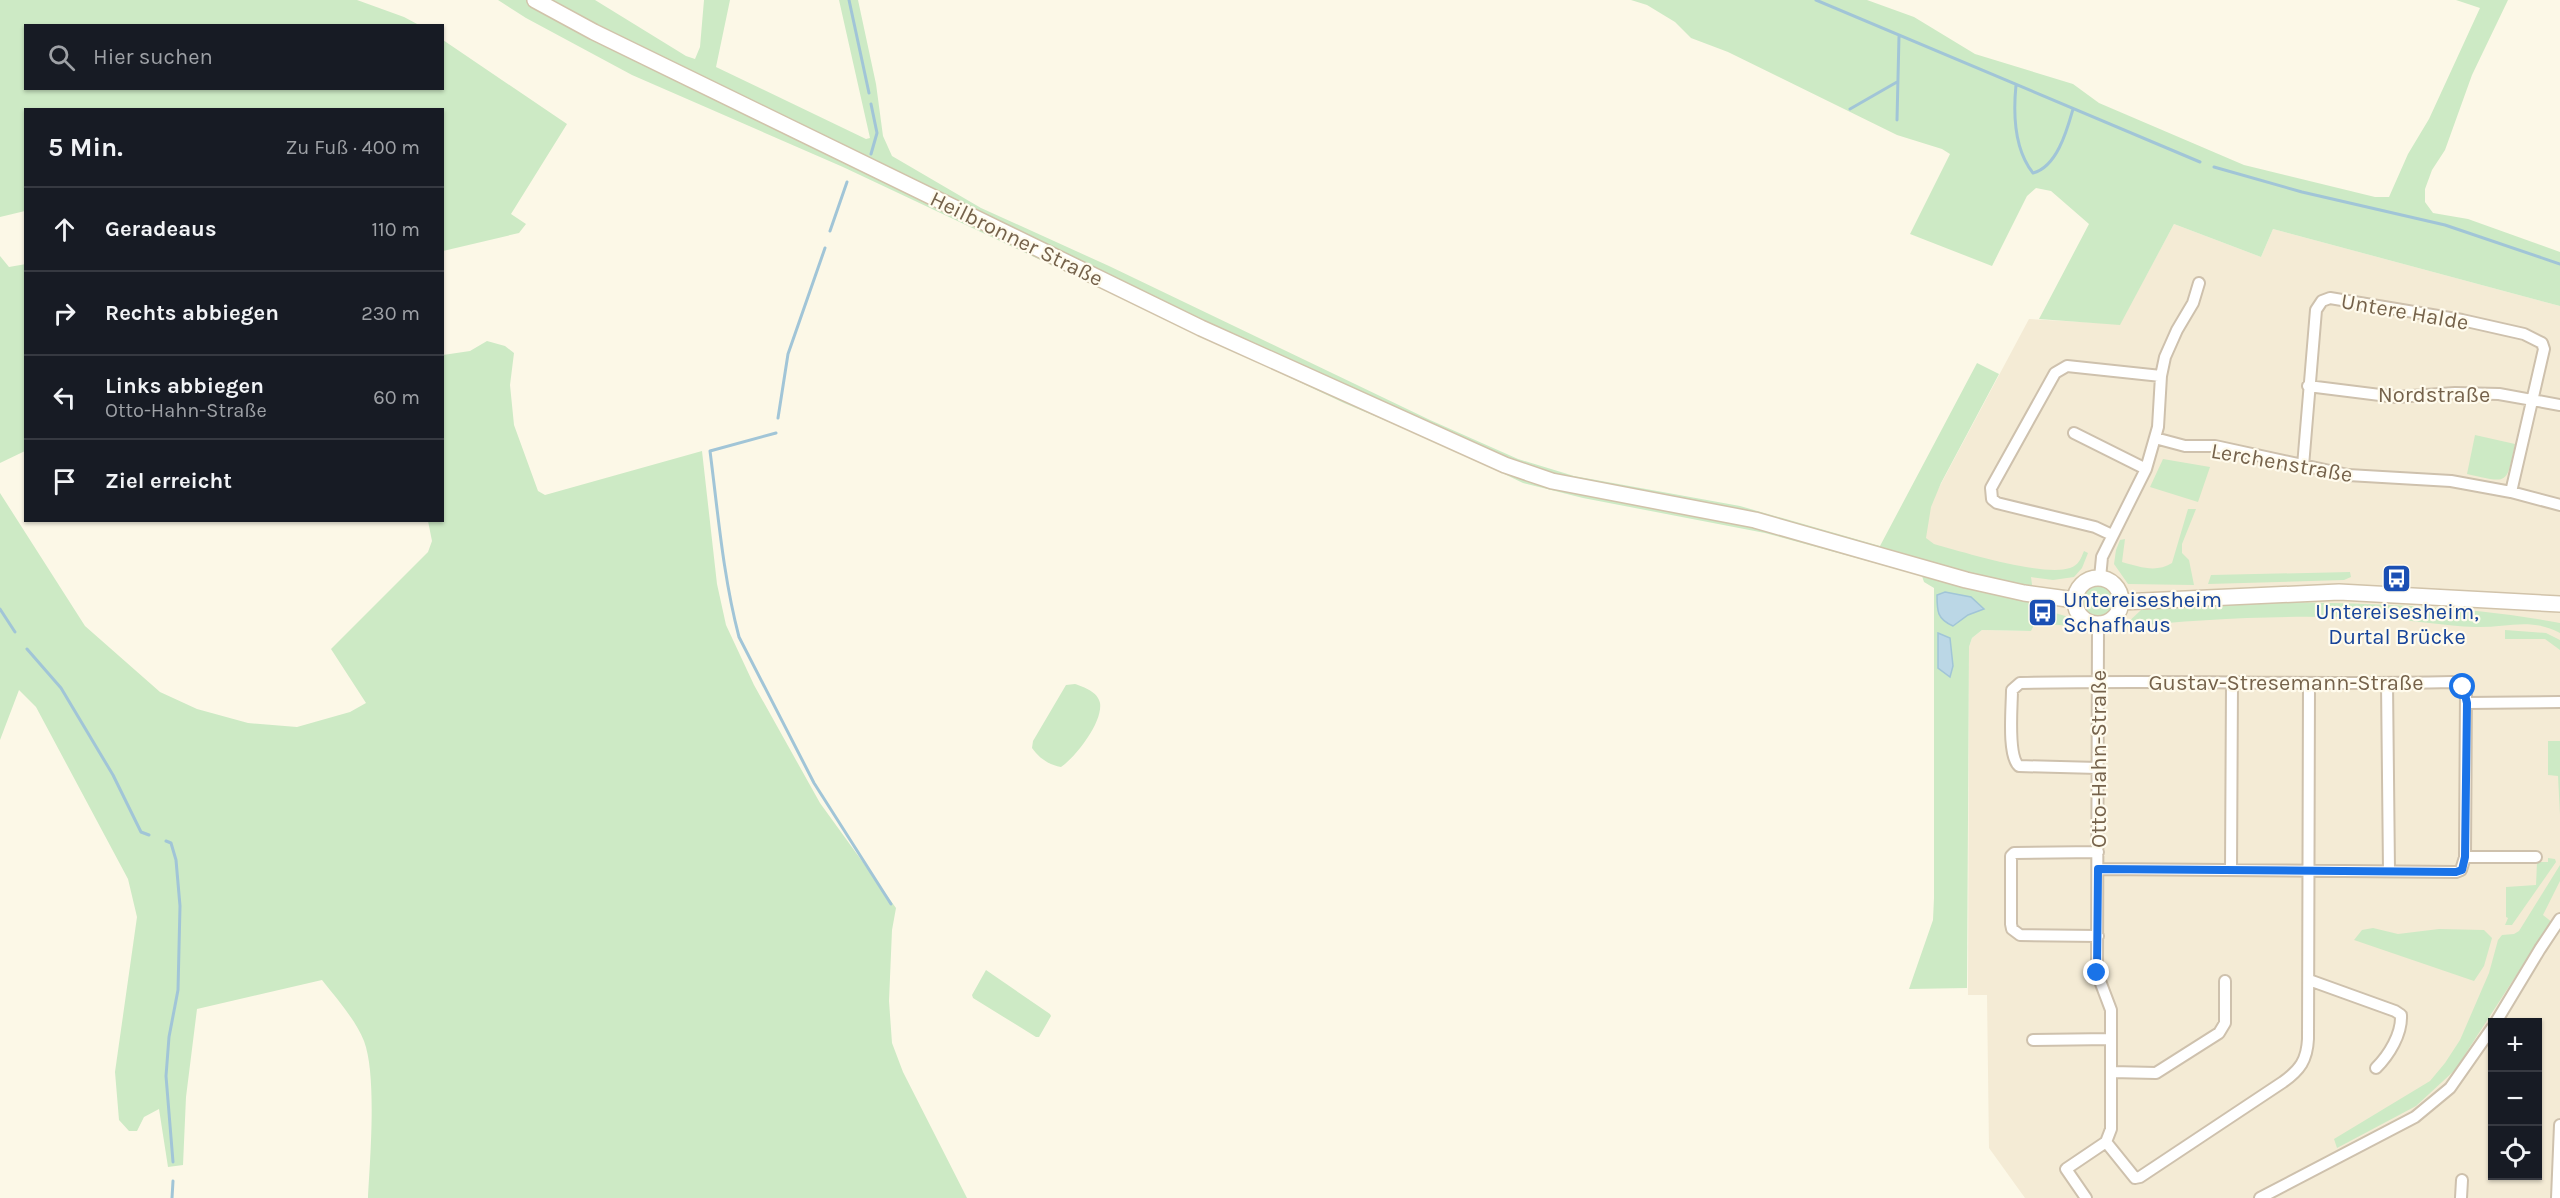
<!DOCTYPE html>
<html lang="de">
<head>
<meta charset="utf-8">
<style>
	:root { --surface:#171b24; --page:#20242c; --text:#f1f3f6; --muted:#9ea1a6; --line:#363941 }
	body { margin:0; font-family:Karla,sans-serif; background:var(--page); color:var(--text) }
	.controls { position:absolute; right:18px; bottom:18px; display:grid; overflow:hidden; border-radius:0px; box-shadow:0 2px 4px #0004 }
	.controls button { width:54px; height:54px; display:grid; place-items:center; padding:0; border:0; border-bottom:2px solid var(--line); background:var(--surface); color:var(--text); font:30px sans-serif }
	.stop { position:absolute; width:18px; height:18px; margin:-14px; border:4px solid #1a73e8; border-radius:50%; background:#fff }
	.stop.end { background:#1a73e8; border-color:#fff; box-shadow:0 2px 6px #0008 }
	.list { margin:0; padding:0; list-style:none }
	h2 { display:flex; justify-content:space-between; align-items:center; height:78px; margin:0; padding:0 24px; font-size:26px }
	h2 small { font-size:20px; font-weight:400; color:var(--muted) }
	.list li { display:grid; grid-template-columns:39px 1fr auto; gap:18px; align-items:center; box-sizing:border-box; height:84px; padding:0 24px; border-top:2px solid var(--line) }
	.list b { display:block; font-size:22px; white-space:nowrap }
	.list p { margin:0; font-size:20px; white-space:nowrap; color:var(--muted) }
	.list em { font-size:20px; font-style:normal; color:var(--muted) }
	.icon { flex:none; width:33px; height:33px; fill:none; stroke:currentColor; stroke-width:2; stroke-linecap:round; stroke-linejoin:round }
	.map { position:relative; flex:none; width:2560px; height:1198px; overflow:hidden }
	.search { position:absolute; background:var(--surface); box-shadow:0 2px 4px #0004; left:24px; top:24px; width:420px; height:66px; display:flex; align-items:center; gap:15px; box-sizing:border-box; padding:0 21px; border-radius:0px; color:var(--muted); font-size:22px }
	.panel { position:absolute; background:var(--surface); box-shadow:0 2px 4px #0004; left:24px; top:108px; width:420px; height:414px; border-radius:0px }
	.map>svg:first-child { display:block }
	.residential { fill:#f4ebd5; fill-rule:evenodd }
	.green { fill:#cdeac5 }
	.water { fill:#bbd7e6; stroke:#a1c5d7; stroke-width:1.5 }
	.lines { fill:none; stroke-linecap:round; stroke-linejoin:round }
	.stream { stroke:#a1c5d7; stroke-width:3 }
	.street-casing { stroke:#cec1ad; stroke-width:14 }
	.secondary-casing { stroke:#d1c3aa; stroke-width:18 }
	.street { stroke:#fff; stroke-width:10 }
	.secondary { stroke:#fff; stroke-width:15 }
	.route { stroke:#1a73e8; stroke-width:8 }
	.labels { text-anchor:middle; stroke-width:4.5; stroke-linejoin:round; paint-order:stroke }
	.street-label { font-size:22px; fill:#75624b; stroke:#fffbed }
	.transit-label { font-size:22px; fill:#164399; stroke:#fffbed; text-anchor:start }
</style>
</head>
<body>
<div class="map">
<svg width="2560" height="1198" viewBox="0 0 2560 1198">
	<rect width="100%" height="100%" fill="#fcf8e7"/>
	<!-- residential -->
	<path class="residential" d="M 2174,224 L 2261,257 L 2273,229 L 2560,306 L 2560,1198 L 2025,1198 L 1989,1148 L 1987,995 L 1968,995 L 1969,647 L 1972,638 L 1982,630 L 2031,631 L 1922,541 L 1928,508 L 2029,319 L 2120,324 ZM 2492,1022 L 2538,1022 L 2538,1176 L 2492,1176 Z"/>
	<!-- green -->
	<path class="green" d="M 0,0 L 357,0 L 404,17 L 419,25 L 26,26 L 26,88 L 442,88 L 443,40 L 567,124 L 511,214 L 526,224 L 519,233 L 443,251 L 442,110 L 26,110 L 25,211 L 0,217 Z
		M 498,0 L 595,0 L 686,56 L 695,59 L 700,47 L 704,0 L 730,0 L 716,67 L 866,139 L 870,138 L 839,0 L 858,0 L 876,84 L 883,136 L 892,156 L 981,208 L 1109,266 L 1430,420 L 1518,459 L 1574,476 L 1740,506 L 1880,546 L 1977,363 L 1999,374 L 1941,483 L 1931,507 L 1926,538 L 1934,544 C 1963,552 2043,577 2070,568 C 2079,565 2081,558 2084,551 L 2088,553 L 2082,568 L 2074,577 L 2053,580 L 2031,577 L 2035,607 L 2072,618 L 2082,625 L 2083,634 C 2069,622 2051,625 2034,625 L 2031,631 L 1982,630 L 1972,638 L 1969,647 L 1967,988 L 1909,989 L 1933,920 L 1934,898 L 1934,588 L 1924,582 L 1922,576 L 1765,533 L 1583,498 L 1523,483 L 1450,448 L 1344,403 L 843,167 L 632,75 L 526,18 Z
		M 1631,0 L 1867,0 L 1914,17 L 1975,54 L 2073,84 L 2099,103 L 2244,165 L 2375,197 L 2389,197 L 2408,154 L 2429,119 L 2480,8 L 2456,0 L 2508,0 L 2472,75 L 2445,150 L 2432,170 L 2425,189 L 2425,202 L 2433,213 L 2468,219 L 2560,252 L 2560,306 L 2273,229 L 2261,257 L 2174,224 L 2120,325 L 2039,319 L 2089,224 L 2051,191 L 2036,188 L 2027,196 L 1992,266 L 1910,234 L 1950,154 L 1942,149 L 1897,135 L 1728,52 L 1691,38 L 1675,22 L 1647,5 Z
		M 0,256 L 9,267 L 26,264 L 25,451 L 0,463 Z
		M 487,341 L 505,346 L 514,353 L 510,385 L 514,425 L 538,491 L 545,495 L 702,451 L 717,584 L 726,625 L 754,685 L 820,803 L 896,908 L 892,930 L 889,1001 L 892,1043 L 903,1072 L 967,1198 L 368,1198 C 370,1160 377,1075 364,1041 C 355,1019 337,999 322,980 L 197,1009 L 186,1097 L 183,1165 L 168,1167 L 159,1109 L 144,1117 L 137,1131 L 129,1131 L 119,1120 L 115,1072 L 137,917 L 128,879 L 36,707 L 19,690 L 0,740 L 0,493 L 85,626 L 160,692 L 197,709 L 248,723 L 297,727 L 350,712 L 366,703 L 331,649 L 428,552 L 432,541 L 428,521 L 442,520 L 443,355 L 470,351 Z
		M 2475,435 L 2515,444 C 2506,486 2509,483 2467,474 Z
		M 2163,459 L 2210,467 L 2198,502 L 2150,487 Z
		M 2188,509 L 2196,509 L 2182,544 L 2182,553 L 2189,560 L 2194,585 L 2128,584 L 2114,564 L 2116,550 L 2120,540 L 2125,539 L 2122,562 C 2140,567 2156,573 2172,563 Z
		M 2350,572 L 2351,577 L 2344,580 L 2208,584 L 2211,575 Z
		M2083 601a16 16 0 1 1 32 0a16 16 0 1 1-32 0Z
		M 2289,602 C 2380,604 2471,606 2560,623 L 2560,633 C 2531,617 2505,628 2475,627 C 2445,626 2414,620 2384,619 C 2297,614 2210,618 2123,627 L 2141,610 Z
		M 2505,630 L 2546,633 L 2560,640 L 2560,650 L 2545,639 L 2505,639 Z
		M 1075,684 C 1084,687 1098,692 1100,703 C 1103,722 1076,757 1061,767 C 1049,765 1039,758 1032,748 L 1033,741 L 1066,685 Z
		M 2548,741 L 2560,741 L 2560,815 L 2558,776 L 2548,775 Z
		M 2548,858 L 2555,859 L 2556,862 L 2512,925 L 2505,925 L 2508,918 L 2506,917 L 2506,887 L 2536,885 L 2537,862 L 2548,862 Z
		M 2560,865 L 2560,881 L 2543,915 L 2553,923 L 2519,971 L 2455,1070 L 2416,1106 L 2337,1148 L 2334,1139 L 2430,1081 L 2445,1063 L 2460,1040 L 2489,973 L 2498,940 L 2502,935 L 2514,934 L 2519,931 Z
		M 2373,928 L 2398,934 L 2439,929 L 2484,930 L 2492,938 L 2484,966 L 2474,981 L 2354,940 L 2362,930 Z
		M 986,970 L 1050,1014 L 1051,1016 L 1039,1037 L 1036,1037 L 973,998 L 972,995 Z"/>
	<!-- water -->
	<path class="water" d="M 1945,592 L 1971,597 L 1984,609 L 1968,615 L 1953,626 C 1937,619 1937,611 1937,595 Z
		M 1938,633 L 1950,638 L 1953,666 L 1950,677 L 1938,668 Z"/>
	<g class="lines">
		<!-- stream -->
		<path class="stream" d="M 849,0 L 869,93
			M 1816,0 L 2200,162
			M 2016,85 C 2013,115 2014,149 2033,173 C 2057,167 2067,130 2073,109
			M 1850,109 L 1897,82
			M 1897,120 L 1899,36
			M 871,154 L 877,133 L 871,104
			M 2214,167 L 2302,192 L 2445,225 L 2560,264
			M 830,231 L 847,182
			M 778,418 L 788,354 L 825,248
			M 776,433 L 710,451 C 718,513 723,576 739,637 L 814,783 L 891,904
			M 0,609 L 15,632
			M 27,649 L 61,688 L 113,775 L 141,832 L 149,835
			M 166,841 L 171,843 L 176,860 L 180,906 L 178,990 L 169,1037 L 166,1076 L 173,1162
			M 172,1198 L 173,1181"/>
		<defs>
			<path id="street" d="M 2308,386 L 2396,397 L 2455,393 L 2499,394 L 2560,405
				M 2074,433 L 2146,469
				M 2155,438 L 2185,446 L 2215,446 L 2348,475 L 2451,481 L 2511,492 L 2560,505
				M 2303,466 L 2316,310 L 2322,301 L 2330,298 L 2462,320 L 2524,334 L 2542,343 L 2544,349 L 2511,492
				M 2112,535 L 2095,527 L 1997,503 L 1992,499 L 1991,488 L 2055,373 L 2067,366 L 2161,376
				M 2100,578 L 2102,557 L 2146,469 L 2158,427 L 2161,376 L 2165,357 L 2177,330 L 2193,303 L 2199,283
				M 2098,624 L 2097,973 L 2111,1010 L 2111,1129 L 2106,1142
				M 2387,683 L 2389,871
				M 2467,703 L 2560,702
				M 2098,768 L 2019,766 C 2007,756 2012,707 2012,690 L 2020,683 C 2164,680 2308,685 2452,682 L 2462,685 L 2466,691 L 2465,857 L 2461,870 L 2456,872 L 2098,869
				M 2098,852 L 2014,853 L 2011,856 L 2011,924 L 2012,929 L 2020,935 L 2098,936
				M 2465,857 L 2536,857
				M 2231,870 L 2232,683
				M 2309,980 L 2395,1011 L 2401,1015 C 2402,1034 2389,1055 2376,1068
				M 2496,1022 L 2540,949 L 2560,919
				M 2033,1040 L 2111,1039
				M 2112,1072 L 2156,1073 L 2219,1033 L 2225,1023 L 2225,981
				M 2106,1142 L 2135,1178 L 2140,1177 L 2283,1082 C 2300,1070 2307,1060 2308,1039 L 2309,683
				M 2086,1198 L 2066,1169 L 2106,1142
				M 2260,1198 L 2415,1117 L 2450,1088 L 2492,1028
				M 2461,1198 L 2462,1180
				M 2557,1198 L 2560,1125"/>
			<path id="secondary" d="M 535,0 L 594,32 L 1201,328 L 1505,465 L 1552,481 L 1755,520 L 1966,580 L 2024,593 L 2075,600
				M2075 601a23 23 0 1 1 46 0a23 23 0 1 1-46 0Z
				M 2121,602 L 2339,592 L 2560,604"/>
		</defs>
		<!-- street casing -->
		<use href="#street" class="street-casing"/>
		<!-- secondary casing -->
		<use href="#secondary" class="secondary-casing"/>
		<!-- street -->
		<use href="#street" class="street"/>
		<!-- secondary -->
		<use href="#secondary" class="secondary"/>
	</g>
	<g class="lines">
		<!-- route -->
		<path class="route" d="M 2097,973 L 2098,869 L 2456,872 L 2462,870 L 2465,857 L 2467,703 L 2463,687"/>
	</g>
	<!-- icons -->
	<defs>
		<symbol id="bus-square" viewBox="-11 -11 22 22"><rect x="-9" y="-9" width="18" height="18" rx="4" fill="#1a4fb4" stroke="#fffbed"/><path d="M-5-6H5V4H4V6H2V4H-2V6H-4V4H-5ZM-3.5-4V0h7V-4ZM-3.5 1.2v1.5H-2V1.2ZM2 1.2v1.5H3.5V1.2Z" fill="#fff"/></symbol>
	</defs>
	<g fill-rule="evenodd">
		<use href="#bus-square" x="2380" y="562" width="33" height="33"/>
		<use href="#bus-square" x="2026" y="596" width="33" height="33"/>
	</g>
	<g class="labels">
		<!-- street labels -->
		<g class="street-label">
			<text transform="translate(1017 238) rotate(26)" y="8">Heilbronner Straße</text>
			<text transform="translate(2405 311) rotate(10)" y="8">Untere Halde</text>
			<text x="2434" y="402">Nordstraße</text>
			<text transform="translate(2282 462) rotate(10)" y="8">Lerchenstraße</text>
			<text x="2286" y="690">Gustav-Stresemann-Straße</text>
			<text transform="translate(2098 759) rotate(-90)" y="8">Otto-Hahn-Straße</text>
		</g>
		<!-- transit labels -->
		<g class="transit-label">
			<text x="2063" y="607">Untereisesheim<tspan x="2063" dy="25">Schafhaus</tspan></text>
			<text x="2397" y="619" text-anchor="middle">Untereisesheim,<tspan x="2397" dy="25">Durtal Brücke</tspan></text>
		</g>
	</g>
</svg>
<div class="controls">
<button>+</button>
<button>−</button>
<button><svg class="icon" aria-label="locate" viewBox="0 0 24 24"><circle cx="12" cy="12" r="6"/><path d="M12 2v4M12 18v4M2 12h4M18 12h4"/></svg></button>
</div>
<div class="stop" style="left:2463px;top:687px"></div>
<div class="stop end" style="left:2097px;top:973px"></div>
<div class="search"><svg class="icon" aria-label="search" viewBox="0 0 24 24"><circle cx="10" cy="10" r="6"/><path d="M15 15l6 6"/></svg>Hier suchen</div>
<section class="panel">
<h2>5 Min.<small>Zu Fuß · 400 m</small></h2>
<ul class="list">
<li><svg class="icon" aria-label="ahead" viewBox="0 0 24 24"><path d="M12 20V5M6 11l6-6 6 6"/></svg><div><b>Geradeaus</b></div><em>110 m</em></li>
<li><svg class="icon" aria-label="right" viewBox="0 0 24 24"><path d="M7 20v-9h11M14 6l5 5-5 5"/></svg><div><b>Rechts abbiegen</b></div><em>230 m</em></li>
<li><svg class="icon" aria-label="left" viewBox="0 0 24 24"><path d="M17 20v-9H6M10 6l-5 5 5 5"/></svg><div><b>Links abbiegen</b><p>Otto-Hahn-Straße</p></div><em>60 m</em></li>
<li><svg class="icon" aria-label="arrive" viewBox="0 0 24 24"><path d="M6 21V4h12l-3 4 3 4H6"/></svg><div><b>Ziel erreicht</b></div></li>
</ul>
</section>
</div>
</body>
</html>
